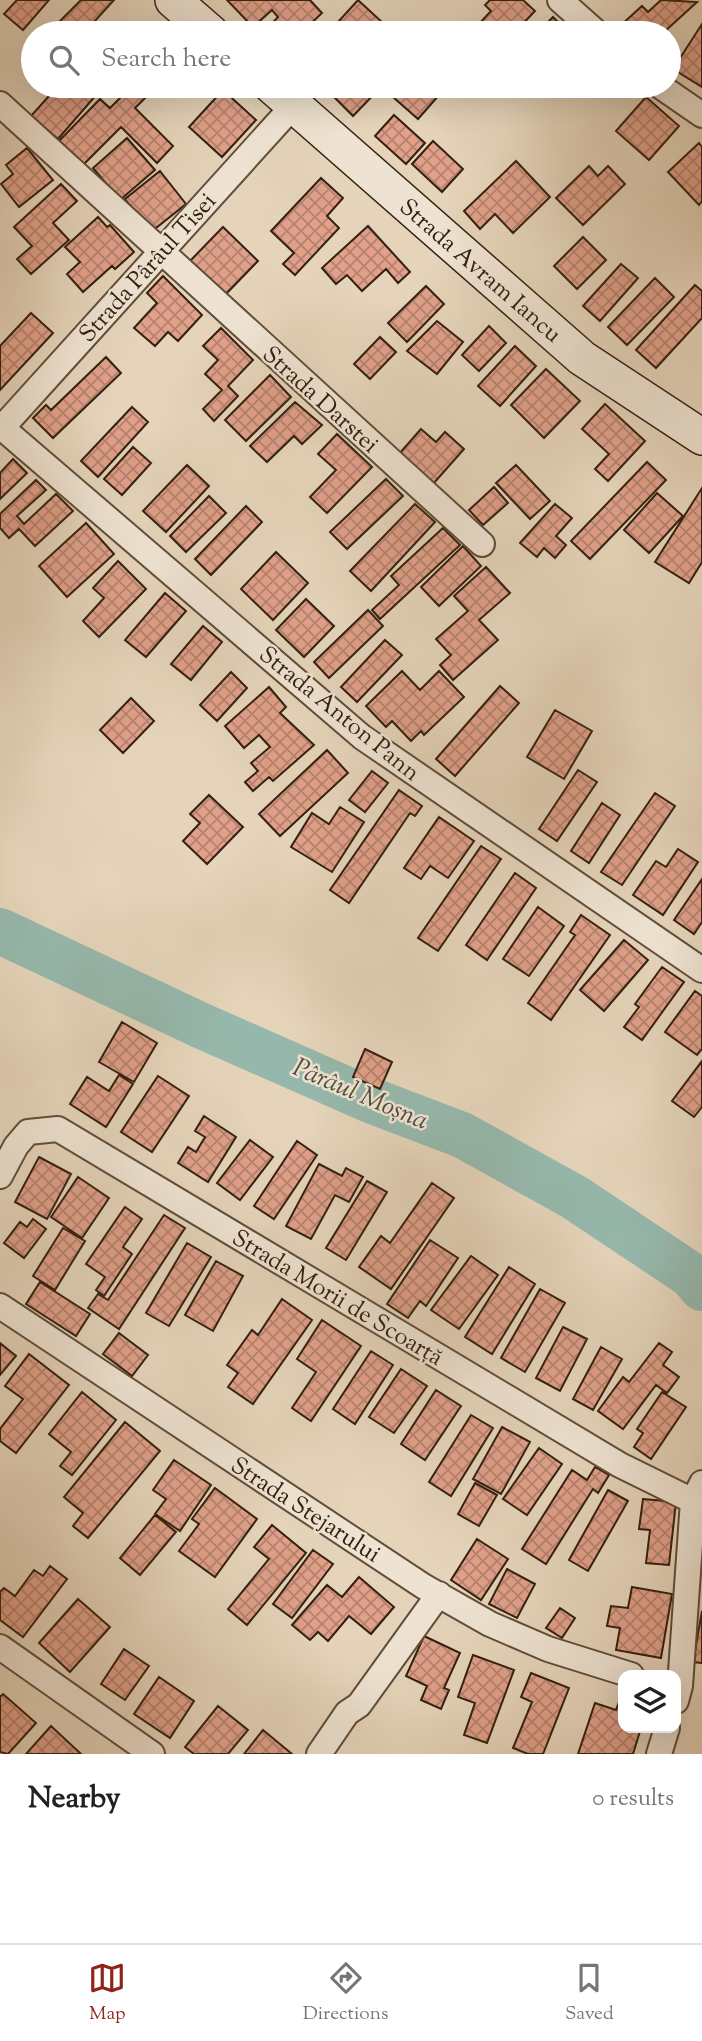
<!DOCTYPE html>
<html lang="en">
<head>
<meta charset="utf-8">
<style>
	:root { --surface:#fff; --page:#f6f6f6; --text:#222; --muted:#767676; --line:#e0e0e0; --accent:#8f2418 }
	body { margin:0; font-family:"Sorts Mill Goudy",serif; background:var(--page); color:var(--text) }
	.controls { position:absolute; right:21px; bottom:21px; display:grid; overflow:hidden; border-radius:14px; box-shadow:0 7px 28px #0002 }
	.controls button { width:63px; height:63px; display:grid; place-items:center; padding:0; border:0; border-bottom:2px solid var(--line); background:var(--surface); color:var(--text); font:35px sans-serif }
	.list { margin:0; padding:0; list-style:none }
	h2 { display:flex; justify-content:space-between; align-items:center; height:91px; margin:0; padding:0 28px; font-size:30px }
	h2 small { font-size:23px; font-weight:400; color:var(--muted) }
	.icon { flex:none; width:38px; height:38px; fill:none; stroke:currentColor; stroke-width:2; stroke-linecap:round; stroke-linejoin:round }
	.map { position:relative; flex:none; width:702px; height:1754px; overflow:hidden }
	.search { position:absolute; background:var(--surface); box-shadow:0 7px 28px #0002; left:21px; right:21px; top:21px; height:77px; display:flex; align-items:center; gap:18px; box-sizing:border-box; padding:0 24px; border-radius:38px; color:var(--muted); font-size:26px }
	.sheet { height:189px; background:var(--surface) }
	nav { display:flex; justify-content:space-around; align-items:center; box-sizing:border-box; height:98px; border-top:2px solid var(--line); background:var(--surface); font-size:19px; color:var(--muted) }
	nav a { display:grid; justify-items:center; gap:4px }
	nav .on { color:var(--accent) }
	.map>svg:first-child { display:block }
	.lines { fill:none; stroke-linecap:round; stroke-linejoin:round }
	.river { stroke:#96b8ac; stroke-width:46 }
	.building { fill:url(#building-cross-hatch); stroke:#332010; stroke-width:2 }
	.street-casing { stroke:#604d3a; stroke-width:28 }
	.secondary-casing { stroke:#332010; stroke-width:38 }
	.street { stroke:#eee3d2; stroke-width:24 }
	.secondary { stroke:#eee3d2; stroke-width:35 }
	.labels { text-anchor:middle; stroke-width:5; stroke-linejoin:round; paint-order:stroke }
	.street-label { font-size:24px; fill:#332010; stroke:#eee3d2 }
	.water-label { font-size:26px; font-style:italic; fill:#514e3f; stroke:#eee3d2 }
</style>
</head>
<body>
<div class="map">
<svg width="702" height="1754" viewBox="0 0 702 1754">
	<defs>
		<pattern id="building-cross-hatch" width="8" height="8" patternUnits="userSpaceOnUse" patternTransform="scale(1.75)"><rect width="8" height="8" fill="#e0a089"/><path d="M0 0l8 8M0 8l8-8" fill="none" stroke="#b6826f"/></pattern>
	</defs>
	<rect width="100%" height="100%" fill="#e5d4ba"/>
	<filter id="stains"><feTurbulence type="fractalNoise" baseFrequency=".00286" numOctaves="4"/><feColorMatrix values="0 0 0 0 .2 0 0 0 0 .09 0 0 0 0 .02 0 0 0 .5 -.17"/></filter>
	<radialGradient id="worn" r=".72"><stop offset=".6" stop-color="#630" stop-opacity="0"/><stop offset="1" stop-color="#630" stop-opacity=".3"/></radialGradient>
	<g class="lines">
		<!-- river -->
		<path class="river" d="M 0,931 L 202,1026 L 370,1100 L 462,1135 L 574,1197 L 691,1275 L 702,1288"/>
	</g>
	<!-- building -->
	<path class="building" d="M 17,0 L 49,0 L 23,30 L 4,14 Z
		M 81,0 L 114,0 L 84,33 L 48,33 Z
		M 227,0 L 310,0 L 322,13 L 301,33 L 263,33 L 278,17 L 272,10 L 253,27 Z
		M 358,0 L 383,23 L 374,33 L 328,33 Z
		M 490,0 L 523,0 L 535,11 L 514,33 L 489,33 L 479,24 L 491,11 L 485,5 Z
		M 661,0 L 697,2 L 663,33 L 626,33 L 620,26 L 642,6 L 648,12 Z
		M 553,17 L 569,33 L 537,33 Z
		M 702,24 L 702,87 L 673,69 Z
		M 58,86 L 68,90 L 72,86 L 104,86 L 58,139 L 31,116 Z
		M 132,86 L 150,86 L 154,89 L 135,108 L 173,146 L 157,163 L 121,127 L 84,164 L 59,141 L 100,99 L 110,108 Z
		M 345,86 L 382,86 L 353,116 L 334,97 Z
		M 389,86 L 447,86 L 418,119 L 385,90 Z
		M 223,90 L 256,120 L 222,157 L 189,127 Z
		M 646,97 L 679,126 L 649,160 L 616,131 Z
		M 394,115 L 425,143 L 406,164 L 375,136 Z
		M 127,138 L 155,170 L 120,200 L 93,168 Z
		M 433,141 L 463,169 L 442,192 L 412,164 Z
		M 699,143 L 702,147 L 702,201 L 699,205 L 668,172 Z
		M 27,148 L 53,180 L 19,207 L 1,184 L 13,174 L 6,165 Z
		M 516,161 L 550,197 L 513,233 L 495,214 L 480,229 L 464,211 Z
		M 589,166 L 598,176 L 608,166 L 625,184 L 583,225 L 556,198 Z
		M 160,171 L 186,204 L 151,232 L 125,199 Z
		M 321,178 L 343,198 L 327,216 L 339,228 L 295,275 L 283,264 L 294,253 L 271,231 Z
		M 61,184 L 77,201 L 53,223 L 69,240 L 31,274 L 17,259 L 32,246 L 14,227 Z
		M 98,217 L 107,227 L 110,225 L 134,252 L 115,269 L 112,266 L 83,292 L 67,274 L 80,262 L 65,247 Z
		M 368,226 L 410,272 L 398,283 L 386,269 L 362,291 L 347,275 L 336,284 L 322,268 Z
		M 223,227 L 258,261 L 225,295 L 190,261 Z
		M 583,237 L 606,260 L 577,289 L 554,266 Z
		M 621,264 L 638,278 L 600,321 L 583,306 Z
		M 163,276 L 202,315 L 178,341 L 168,332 L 155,346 L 134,328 L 157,303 L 147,293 Z
		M 655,278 L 674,297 L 627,345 L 608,327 Z
		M 695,285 L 702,291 L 702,318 L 656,368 L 636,350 Z
		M 426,286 L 444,304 L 407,342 L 388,323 Z
		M 31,313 L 53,333 L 0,390 L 0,346 Z
		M 437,321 L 463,342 L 437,374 L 407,351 Z
		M 489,326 L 506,343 L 479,371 L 462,355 Z
		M 221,328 L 253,360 L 228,386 L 238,396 L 214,421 L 203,409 L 222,390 L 205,374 L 218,360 L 203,346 Z
		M 380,337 L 396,352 L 370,379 L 354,364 Z
		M 515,346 L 536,366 L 500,406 L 478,386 Z
		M 106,357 L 121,373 L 53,438 L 33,418 L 46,405 L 51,410 Z
		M 546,369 L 580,401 L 544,438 L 511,405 Z
		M 270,375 L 291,397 L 246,441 L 225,420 Z
		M 295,402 L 322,425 L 302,444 L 294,436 L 267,462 L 250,446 Z
		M 605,404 L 645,441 L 608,481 L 595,469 L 609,454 L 582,429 Z
		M 132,407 L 148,422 L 98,477 L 81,461 Z
		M 421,429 L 436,442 L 445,432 L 464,449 L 433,484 L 399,454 Z
		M 337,434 L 372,467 L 327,513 L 310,497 L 336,470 L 318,454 Z
		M 133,447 L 151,463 L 122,495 L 104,479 Z
		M 13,459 L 27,473 L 0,499 L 0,473 Z
		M 647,462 L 666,480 L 590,559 L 571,541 Z
		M 187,465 L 209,486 L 166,532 L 143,511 Z
		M 516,465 L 550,501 L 530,519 L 496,483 Z
		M 386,479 L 403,496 L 347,549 L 330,532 Z
		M 36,480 L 46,490 L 17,516 L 24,524 L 56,494 L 73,511 L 35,546 L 19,529 L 9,538 L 0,528 L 0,514 Z
		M 494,487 L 508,503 L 483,525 L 469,510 Z
		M 702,488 L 702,562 L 689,583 L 655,562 Z
		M 657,493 L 683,516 L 649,553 L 624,530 Z
		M 209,496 L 226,513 L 186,552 L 170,536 Z
		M 415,504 L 435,522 L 371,591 L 350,571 Z
		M 555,504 L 572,518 L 556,536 L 566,545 L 555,558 L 544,548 L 537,557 L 520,543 Z
		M 246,506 L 262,522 L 211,575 L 195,559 Z
		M 86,523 L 114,554 L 67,597 L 39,566 Z
		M 443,528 L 460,545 L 380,619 L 372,610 L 399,585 L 391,576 Z
		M 463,546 L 481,566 L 439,606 L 421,587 Z
		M 276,552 L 308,583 L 273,620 L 241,589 Z
		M 118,561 L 146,589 L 99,637 L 83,621 L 104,598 L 93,588 Z
		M 486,567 L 510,593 L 479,620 L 498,640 L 453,680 L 440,665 L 451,655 L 436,639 L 468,611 L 454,596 Z
		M 165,593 L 186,611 L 146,657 L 125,640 Z
		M 306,599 L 334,626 L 304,657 L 276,630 Z
		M 368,610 L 383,626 L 329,678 L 314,662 Z
		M 203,626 L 222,642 L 191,680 L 171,664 Z
		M 385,640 L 402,655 L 357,702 L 341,687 Z
		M 402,671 L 420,690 L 439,671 L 464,697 L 424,735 L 421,731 L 411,741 L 392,721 L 386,727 L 366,706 Z
		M 231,672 L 247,688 L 217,721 L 200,705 Z
		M 500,686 L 519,703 L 455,776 L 436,759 Z
		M 269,687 L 286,707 L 280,713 L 314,745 L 273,781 L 269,777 L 253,791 L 245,782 L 258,771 L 251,763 L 270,747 L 259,735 L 244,748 L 225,726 Z
		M 131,698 L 154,721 L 123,753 L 100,730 Z
		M 555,710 L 592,731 L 564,779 L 527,757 Z
		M 327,750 L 348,773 L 280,836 L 259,814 Z
		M 578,770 L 597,782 L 557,841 L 539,829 Z
		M 372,771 L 388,783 L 365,812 L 349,800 Z
		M 399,790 L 422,806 L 415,816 L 410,813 L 349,903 L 330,890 Z
		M 655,793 L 675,806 L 622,885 L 601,872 Z
		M 209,795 L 243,827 L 207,864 L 183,841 L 200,823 L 190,814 Z
		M 602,803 L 620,815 L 589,863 L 571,851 Z
		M 340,807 L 364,822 L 332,872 L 291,847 L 312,813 L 329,824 Z
		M 439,817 L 474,841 L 448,878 L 430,866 L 421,879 L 404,868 Z
		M 481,846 L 501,859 L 438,951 L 418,938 Z
		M 678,849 L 698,862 L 663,915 L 633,895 L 656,861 L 666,867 Z
		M 515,873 L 536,888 L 487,960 L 466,945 Z
		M 702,879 L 702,922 L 694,934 L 674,920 Z
		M 538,907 L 564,926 L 529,976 L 503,959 Z
		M 581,915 L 610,935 L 551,1020 L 528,1003 L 575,935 L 570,932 Z
		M 624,940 L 648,960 L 604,1011 L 580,990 Z
		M 662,967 L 684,982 L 642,1040 L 624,1027 L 639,1007 L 635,1004 Z
		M 695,991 L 702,996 L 702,1049 L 697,1055 L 665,1032 Z
		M 122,1022 L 157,1043 L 134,1082 L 99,1062 Z
		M 365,1049 L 392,1062 L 380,1089 L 353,1077 Z
		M 702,1061 L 702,1107 L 694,1117 L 672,1101 Z
		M 119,1075 L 133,1084 L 106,1127 L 70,1104 L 87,1077 L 109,1091 Z
		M 158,1076 L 189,1096 L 152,1152 L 121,1132 Z
		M 204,1116 L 236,1137 L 208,1182 L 178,1163 L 188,1147 L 196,1152 L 205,1137 L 195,1131 Z
		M 250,1140 L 273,1157 L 240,1200 L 217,1183 Z
		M 297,1141 L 317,1155 L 274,1219 L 254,1206 Z
		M 39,1157 L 71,1174 L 47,1219 L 15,1202 Z
		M 319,1164 L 342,1176 L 346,1168 L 363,1177 L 349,1202 L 335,1195 L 311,1239 L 286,1226 Z
		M 78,1177 L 109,1198 L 82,1238 L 51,1217 Z
		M 367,1181 L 387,1192 L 346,1260 L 326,1248 Z
		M 432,1183 L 454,1198 L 391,1289 L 359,1267 L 381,1236 L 390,1243 Z
		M 125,1207 L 142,1219 L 123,1247 L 132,1254 L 104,1296 L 96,1290 L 105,1277 L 86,1264 Z
		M 164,1215 L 185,1228 L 119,1329 L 88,1308 L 98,1294 L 108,1300 Z
		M 33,1219 L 46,1229 L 24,1258 L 4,1243 L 20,1222 L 27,1227 Z
		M 63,1228 L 85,1241 L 55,1290 L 33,1276 Z
		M 430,1240 L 458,1258 L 426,1306 L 420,1301 L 408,1318 L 387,1304 Z
		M 187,1243 L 211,1257 L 169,1326 L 146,1313 Z
		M 471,1256 L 498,1275 L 459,1329 L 431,1310 Z
		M 216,1261 L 243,1276 L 213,1331 L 185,1315 Z
		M 509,1267 L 535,1284 L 492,1354 L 465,1337 Z
		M 40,1282 L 90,1314 L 76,1336 L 26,1304 Z
		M 540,1289 L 565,1303 L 525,1372 L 501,1358 Z
		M 282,1299 L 312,1320 L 253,1404 L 228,1387 L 238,1373 L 227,1365 L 252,1330 L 258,1335 Z
		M 322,1320 L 361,1346 L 311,1421 L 292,1408 L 316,1372 L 297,1359 Z
		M 563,1327 L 587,1339 L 560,1391 L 536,1378 Z
		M 119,1333 L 148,1355 L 132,1376 L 103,1354 Z
		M 0,1343 L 16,1356 L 0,1375 Z
		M 659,1343 L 672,1352 L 663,1365 L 679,1377 L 667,1393 L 656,1385 L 623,1429 L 598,1411 L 623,1377 L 629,1382 Z
		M 601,1347 L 622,1359 L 593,1410 L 573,1399 Z
		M 371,1351 L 393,1365 L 355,1424 L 333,1409 Z
		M 29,1354 L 69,1385 L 16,1453 L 0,1441 L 0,1429 L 23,1399 L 5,1386 Z
		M 401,1369 L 427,1386 L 394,1433 L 369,1417 Z
		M 436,1390 L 461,1406 L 425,1460 L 401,1444 Z
		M 82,1392 L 116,1420 L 72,1475 L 60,1466 L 71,1452 L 49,1434 Z
		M 662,1392 L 686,1407 L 651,1459 L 634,1447 L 643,1433 L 637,1429 Z
		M 471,1415 L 493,1428 L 451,1496 L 429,1482 Z
		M 125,1422 L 160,1451 L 88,1538 L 73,1526 L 83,1513 L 64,1497 Z
		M 502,1427 L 530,1442 L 501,1494 L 473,1479 Z
		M 539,1448 L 562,1464 L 527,1515 L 503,1499 Z
		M 174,1460 L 211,1485 L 180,1531 L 155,1514 L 166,1499 L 153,1490 Z
		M 595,1467 L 609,1475 L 598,1493 L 593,1489 L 546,1564 L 522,1549 L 572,1470 L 587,1480 Z
		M 475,1483 L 497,1495 L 479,1526 L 458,1514 Z
		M 215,1488 L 257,1519 L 215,1577 L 179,1551 L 199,1524 L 192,1519 Z
		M 608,1490 L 628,1501 L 588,1571 L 569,1560 Z
		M 643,1499 L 676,1502 L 669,1565 L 646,1563 L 650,1530 L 639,1529 Z
		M 155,1515 L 176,1532 L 140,1575 L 120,1558 Z
		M 272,1525 L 306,1553 L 247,1625 L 228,1609 L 269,1559 L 254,1547 Z
		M 477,1539 L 508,1559 L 481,1600 L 451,1580 Z
		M 313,1550 L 333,1564 L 292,1618 L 273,1604 Z
		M 50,1566 L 67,1579 L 23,1637 L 0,1620 L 0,1592 L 4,1588 L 15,1596 L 34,1570 L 43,1576 Z
		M 507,1569 L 535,1584 L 517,1618 L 489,1604 Z
		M 359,1577 L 394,1607 L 371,1634 L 349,1616 L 328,1641 L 318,1632 L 310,1640 L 292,1625 L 327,1585 L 342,1597 Z
		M 632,1587 L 672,1594 L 661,1658 L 616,1650 L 620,1628 L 607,1626 L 611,1606 L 628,1608 Z
		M 78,1599 L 110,1627 L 70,1672 L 39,1643 Z
		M 560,1608 L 575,1618 L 562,1638 L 546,1628 Z
		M 702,1611 L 702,1663 L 693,1662 Z
		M 424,1636 L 460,1653 L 444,1688 L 449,1690 L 441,1709 L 421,1700 L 427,1686 L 406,1676 Z
		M 124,1649 L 149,1666 L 125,1700 L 101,1684 Z
		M 473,1655 L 514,1670 L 487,1743 L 464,1735 L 475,1703 L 458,1697 Z
		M 531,1673 L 569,1688 L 543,1754 L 528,1754 L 513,1748 L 532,1702 L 521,1697 Z
		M 159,1677 L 194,1701 L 170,1738 L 134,1714 Z
		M 3,1694 L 36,1723 L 8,1754 L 0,1752 L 0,1697 Z
		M 621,1697 L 623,1698 L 623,1728 L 641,1728 L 633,1754 L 578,1754 L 595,1703 L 616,1710 Z
		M 218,1706 L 248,1730 L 228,1754 L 194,1754 L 185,1747 Z
		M 51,1726 L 81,1754 L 26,1754 Z
		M 263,1730 L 292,1754 L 244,1754 Z"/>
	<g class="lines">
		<defs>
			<path id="street" d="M 560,0 L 597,33
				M 660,86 L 702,115
				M 0,104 L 482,544
				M 0,426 L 362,737 L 702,970
				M 0,430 L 294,105
				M 0,1176 L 16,1146 L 28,1132 L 58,1129 L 620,1465 L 693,1501
				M 0,1306 L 423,1586 L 490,1624 L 548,1649 L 631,1675
				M 0,1647 L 152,1754
				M 676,1701 L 680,1686 L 693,1501 L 702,1483
				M 319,1754 L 347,1713 L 359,1705 L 439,1594
				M 659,1754 L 667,1728"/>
			<path id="secondary" d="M 173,0 L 211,33
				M 272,86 L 582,358 L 702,437"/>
		</defs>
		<!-- street casing -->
		<use href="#street" class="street-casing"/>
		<!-- secondary casing -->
		<use href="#secondary" class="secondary-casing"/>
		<!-- street -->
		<use href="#street" class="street"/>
		<!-- secondary -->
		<use href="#secondary" class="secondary"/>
	</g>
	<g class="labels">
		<!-- street labels -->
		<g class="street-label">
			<text transform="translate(147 267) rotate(-48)" y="8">Strada Pârâul Tisei</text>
			<text transform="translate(481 270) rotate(41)" y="8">Strada Avram Iancu</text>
			<text transform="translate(321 399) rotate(42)" y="8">Strada Darstei</text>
			<text transform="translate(340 713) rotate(39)" y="8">Strada Anton Pann</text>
			<text transform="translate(338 1297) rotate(31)" y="8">Strada Morii de Scoarţă</text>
			<text transform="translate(306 1509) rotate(33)" y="8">Strada Stejarului</text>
		</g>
		<!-- water labels -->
		<g class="water-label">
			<text transform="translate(361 1093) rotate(23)" y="9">Pârâul Moșna</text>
		</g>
	</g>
	<rect width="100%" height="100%" filter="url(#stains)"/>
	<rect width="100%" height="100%" fill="url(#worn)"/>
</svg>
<div class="controls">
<button><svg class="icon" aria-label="layers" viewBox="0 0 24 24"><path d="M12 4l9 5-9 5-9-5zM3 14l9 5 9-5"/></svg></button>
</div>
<div class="search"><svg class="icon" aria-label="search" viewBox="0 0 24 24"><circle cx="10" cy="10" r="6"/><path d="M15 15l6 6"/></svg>Search here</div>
</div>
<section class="sheet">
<h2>Nearby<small>0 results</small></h2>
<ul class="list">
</ul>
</section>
<nav>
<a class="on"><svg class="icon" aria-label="map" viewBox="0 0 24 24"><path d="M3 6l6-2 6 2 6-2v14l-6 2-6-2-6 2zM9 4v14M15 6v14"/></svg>Map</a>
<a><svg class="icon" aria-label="directions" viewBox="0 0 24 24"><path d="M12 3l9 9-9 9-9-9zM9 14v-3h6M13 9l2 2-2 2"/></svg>Directions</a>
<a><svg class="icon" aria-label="saved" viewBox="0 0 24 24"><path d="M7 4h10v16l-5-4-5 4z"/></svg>Saved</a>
</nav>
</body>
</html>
